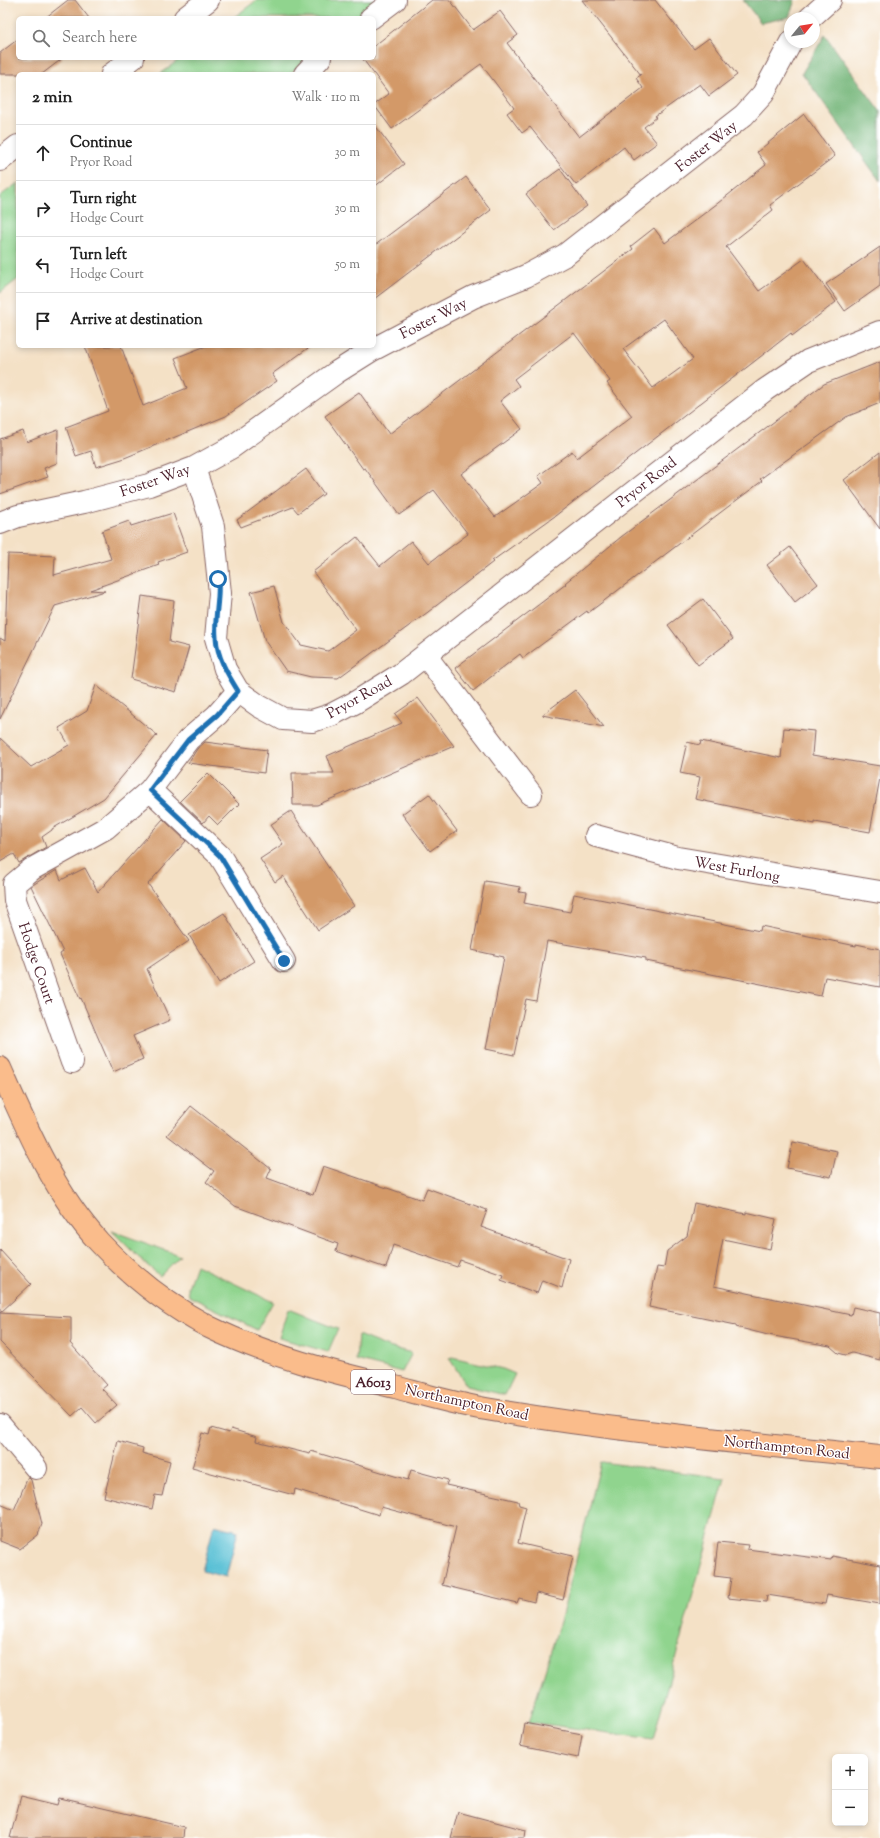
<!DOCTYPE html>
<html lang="en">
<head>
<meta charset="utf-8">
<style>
	:root { --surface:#fff; --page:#f2f2f2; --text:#222; --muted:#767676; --line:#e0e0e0 }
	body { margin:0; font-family:"Sorts Mill Goudy",serif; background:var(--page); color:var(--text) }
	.controls { position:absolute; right:12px; bottom:12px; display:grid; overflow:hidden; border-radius:6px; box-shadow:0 2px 6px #0003 }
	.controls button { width:36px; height:36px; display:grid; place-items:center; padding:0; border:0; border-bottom:1px solid var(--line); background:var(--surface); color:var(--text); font:20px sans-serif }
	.compass { position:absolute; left:784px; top:12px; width:36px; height:36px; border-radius:50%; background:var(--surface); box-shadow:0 2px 6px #0003; rotate:60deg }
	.stop { position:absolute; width:12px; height:12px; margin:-9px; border:3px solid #1f6fb2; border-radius:50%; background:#fff }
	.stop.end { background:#1f6fb2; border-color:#fff; box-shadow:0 1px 4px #0008 }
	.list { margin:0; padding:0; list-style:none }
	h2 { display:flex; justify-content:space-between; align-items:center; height:52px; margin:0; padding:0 16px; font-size:17px }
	h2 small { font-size:13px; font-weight:400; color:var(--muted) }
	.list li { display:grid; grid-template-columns:26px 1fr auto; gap:12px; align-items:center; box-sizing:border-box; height:56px; padding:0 16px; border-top:1px solid var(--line) }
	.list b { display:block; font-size:15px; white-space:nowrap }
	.list p { margin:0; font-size:13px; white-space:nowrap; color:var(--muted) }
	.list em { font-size:13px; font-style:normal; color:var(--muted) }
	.icon { flex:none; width:22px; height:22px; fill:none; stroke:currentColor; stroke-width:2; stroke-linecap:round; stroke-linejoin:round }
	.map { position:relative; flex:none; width:880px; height:1838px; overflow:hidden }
	.search { position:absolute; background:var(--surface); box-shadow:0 2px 6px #0003; left:16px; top:16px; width:360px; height:44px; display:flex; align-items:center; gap:10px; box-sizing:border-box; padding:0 14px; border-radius:6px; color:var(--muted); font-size:15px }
	.panel { position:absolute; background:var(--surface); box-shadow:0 2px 6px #0003; left:16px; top:72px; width:360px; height:276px; border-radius:6px }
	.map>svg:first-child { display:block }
	.green { fill:#90d48e; stroke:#6d7a5c }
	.forest { fill:#74b679; stroke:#5f6a52 }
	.water { fill:#57bfd4; stroke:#506f80 }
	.building { fill:#d39968; fill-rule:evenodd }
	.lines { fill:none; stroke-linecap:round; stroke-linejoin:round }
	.minor-casing { stroke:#866361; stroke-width:24 }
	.major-casing { stroke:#866361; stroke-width:24 }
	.minor { stroke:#fff; stroke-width:22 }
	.major { stroke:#fabc8b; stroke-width:22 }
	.route { stroke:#1f6fb2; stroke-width:5 }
	.labels { text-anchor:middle; stroke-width:3; stroke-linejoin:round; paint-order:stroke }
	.shield { fill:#fff; stroke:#80626b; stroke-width:1 }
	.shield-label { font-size:14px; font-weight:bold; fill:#4a1f2b }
	.street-label { font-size:15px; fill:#4a1f2b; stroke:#fff }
</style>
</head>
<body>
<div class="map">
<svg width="880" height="1838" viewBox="0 0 880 1838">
	<rect width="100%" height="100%" fill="#fff"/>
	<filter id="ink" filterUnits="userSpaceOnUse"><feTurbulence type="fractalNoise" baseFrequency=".025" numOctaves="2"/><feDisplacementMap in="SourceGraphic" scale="8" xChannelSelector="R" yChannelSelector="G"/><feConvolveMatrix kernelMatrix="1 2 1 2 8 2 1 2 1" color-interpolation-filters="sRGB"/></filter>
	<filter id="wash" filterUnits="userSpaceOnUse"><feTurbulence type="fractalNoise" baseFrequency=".012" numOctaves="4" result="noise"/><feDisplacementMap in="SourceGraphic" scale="16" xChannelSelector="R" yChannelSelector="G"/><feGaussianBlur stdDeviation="0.9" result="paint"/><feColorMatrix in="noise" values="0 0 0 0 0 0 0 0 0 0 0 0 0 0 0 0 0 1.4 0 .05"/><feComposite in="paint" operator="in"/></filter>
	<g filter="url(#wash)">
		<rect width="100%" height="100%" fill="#f4e1c6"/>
		<!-- green -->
		<path class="green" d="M 257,0 L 386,0 L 363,18 L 233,18 Z
			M 181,58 L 310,58 L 289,74 L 160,74 Z
			M 18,183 L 18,279 L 0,293 L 0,196 Z
			M 112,1231 L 173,1253 L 180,1256 L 160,1276 L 141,1260 Z
			M 196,1265 L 273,1302 L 257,1330 L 189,1296 L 188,1287 Z
			M 288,1309 L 338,1329 L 328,1352 L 279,1338 Z
			M 358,1335 L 388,1347 L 412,1353 L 402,1372 L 356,1360 Z
			M 452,1357 L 503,1369 L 515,1374 L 505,1395 L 467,1386 L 449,1358 Z
			M 601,1462 L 725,1478 L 653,1739 L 529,1722 L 562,1615 Z"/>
		<!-- forest -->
		<path class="forest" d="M 743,0 L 795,0 L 789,17 L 761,23 Z
			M 825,35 L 880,111 L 880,181 L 802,73 Z"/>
		<!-- water -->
		<path class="water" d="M 214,1525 L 238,1531 L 226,1577 L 202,1571 Z"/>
		<g id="blocks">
			<!-- building -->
			<path class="building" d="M 68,0 L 75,0 L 89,18 L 45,18 Z
				M 432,0 L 450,0 L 473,30 L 500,11 L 518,35 L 507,43 L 579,137 L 643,88 L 636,78 L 641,75 L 582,0 L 655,0 L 694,49 L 709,38 L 737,75 L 709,96 L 700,84 L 655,116 L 657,117 L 644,127 L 657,143 L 634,160 L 624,147 L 576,185 L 530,127 L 522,133 L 507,113 L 514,108 L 481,64 L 392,129 L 374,105 L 389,94 L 362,58 L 374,58 L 374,46 Z
				M 18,39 L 18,58 L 63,58 L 42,74 L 0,74 L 0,53 Z
				M 804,114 L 835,156 L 770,205 L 773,210 L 726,247 L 759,291 L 804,259 L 836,302 L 792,336 L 791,333 L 555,516 L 492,561 L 493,562 L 428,612 L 338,678 L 311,677 L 286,671 L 265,641 L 251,592 L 274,586 L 284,622 L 301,645 L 328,651 L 356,630 L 313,572 L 357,537 L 380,566 L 411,541 L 429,563 L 468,534 L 434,490 L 399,515 L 365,468 L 363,469 L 325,416 L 359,392 L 389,434 L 633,249 L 631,246 L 654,228 L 665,243 L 718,203 L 766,165 L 757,152 ZM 664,319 L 693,359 L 653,388 L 623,349 ZM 574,333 L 610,381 L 607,383 L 632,416 L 577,458 L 572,451 L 538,476 L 543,483 L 495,517 L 461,474 L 522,429 L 500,401 L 519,386 L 514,379 Z
				M 374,124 L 404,164 L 374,187 Z
				M 560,169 L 587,206 L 554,230 L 526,194 Z
				M 466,177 L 491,210 L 374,299 L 374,246 Z
				M 880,247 L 880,286 L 845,311 L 826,284 Z
				M 85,346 L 121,346 L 143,406 L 187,388 L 175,358 L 206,346 L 311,346 L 272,374 L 277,381 L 226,416 L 122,459 L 96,467 L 91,451 L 76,456 L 66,427 L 108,411 Z
				M 880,362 L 880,403 L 846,417 L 760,479 L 762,481 L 588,613 L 587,611 L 523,658 L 520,654 L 473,691 L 455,668 L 566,584 L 565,583 L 621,537 L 824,384 Z
				M 58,430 L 57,463 L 44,468 L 48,477 L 0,494 L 0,439 L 23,431 L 27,442 Z
				M 880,452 L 880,529 L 844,480 Z
				M 306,469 L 324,494 L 298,513 L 293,507 L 241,527 L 237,520 Z
				M 173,513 L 187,552 L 158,562 L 159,565 L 90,590 L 105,591 L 55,606 L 0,719 L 0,638 L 5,641 L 8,554 L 55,556 L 54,575 L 111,559 L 102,531 L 129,521 L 131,526 Z
				M 790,547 L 818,584 L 795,602 L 767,565 Z
				M 142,596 L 174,601 L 169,642 L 189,647 L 176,692 L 131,679 Z
				M 703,599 L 733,639 L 698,665 L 668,625 Z
				M 96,685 L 157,735 L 104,798 L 52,829 L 52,830 L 42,837 L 46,847 L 19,863 L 14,854 L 0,862 L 0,738 L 31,767 L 69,745 L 59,728 L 87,711 Z
				M 575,690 L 604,727 L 542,715 Z
				M 418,698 L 454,746 L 317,805 L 293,805 L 292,773 L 334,773 L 327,756 L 402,723 L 395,714 Z
				M 784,728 L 814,731 L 812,755 L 880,766 L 880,778 L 870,832 L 815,822 L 815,824 L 695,799 L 700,777 L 680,773 L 687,742 L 700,745 L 701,741 L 781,758 Z
				M 205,742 L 267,750 L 264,773 L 188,763 L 197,749 Z
				M 208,773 L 239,804 L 218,825 L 209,816 L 203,823 L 180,801 Z
				M 429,794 L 457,831 L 430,851 L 402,814 Z
				M 291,811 L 354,906 L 318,930 L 283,876 L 275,882 L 260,859 L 283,844 L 270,825 Z
				M 163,819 L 186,841 L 148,884 L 189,941 L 147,969 L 170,1020 L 133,1036 L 143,1059 L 113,1072 L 81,998 L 80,999 L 60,954 L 63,952 L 31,886 L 57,870 L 61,880 L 85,868 L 98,892 Z
				M 485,881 L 520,887 L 519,892 L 526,893 L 524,903 L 570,912 L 574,894 L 760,931 L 761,926 L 856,946 L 856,944 L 880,949 L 880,987 L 825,977 L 821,996 L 646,961 L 646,958 L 547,941 L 536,1001 L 526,999 L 514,1055 L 486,1049 L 504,957 L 472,950 Z
				M 224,913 L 254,961 L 219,983 L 189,935 Z
				M 191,1106 L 271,1169 L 267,1178 L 313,1195 L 323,1166 L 422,1200 L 427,1188 L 487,1210 L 481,1227 L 569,1259 L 562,1288 L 542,1280 L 537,1293 L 501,1280 L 503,1275 L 460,1260 L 457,1267 L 393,1245 L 386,1268 L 336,1251 L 338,1244 L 235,1206 L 206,1182 L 214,1171 L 167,1135 Z
				M 793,1142 L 837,1151 L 831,1177 L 787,1168 Z
				M 694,1203 L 746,1214 L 746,1212 L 776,1219 L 770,1249 L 723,1239 L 714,1286 L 851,1315 L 853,1307 L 880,1313 L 880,1360 L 852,1353 L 846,1355 L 838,1353 L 830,1346 L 768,1335 L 736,1327 L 736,1325 L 649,1307 L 657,1267 L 664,1268 L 667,1251 L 687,1236 Z
				M 0,1250 L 31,1284 L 0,1313 Z
				M 0,1313 L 71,1317 L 71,1341 L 70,1343 L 107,1385 L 102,1389 L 117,1405 L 96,1423 L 82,1407 L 72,1416 L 0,1342 Z
				M 211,1428 L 229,1433 L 231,1429 L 257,1437 L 256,1441 L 310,1454 L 311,1451 L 408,1480 L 411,1470 L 448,1480 L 446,1485 L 518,1501 L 519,1505 L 526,1507 L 518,1543 L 573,1556 L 563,1600 L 536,1593 L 534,1602 L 519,1598 L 517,1603 L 442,1585 L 456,1527 L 381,1507 L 379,1515 L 295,1489 L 294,1495 L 192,1468 L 202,1433 L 209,1435 Z
				M 118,1441 L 143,1448 L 142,1453 L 170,1461 L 162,1496 L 155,1495 L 152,1509 L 104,1497 Z
				M 28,1477 L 31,1480 L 42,1524 L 38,1535 L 20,1549 L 0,1541 L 0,1504 L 14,1510 Z
				M 718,1542 L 748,1545 L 747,1549 L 831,1560 L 832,1556 L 880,1565 L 880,1604 L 827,1595 L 825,1604 L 767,1595 L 766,1602 L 728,1598 L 731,1578 L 714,1576 Z
				M 524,1723 L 582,1734 L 578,1758 L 520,1746 Z
				M 21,1796 L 58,1805 L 60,1798 L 184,1827 L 183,1838 L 10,1838 Z
				M 458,1812 L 526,1830 L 525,1838 L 451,1838 Z"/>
		</g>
	</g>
	<g filter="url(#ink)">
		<use href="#blocks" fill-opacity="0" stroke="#866361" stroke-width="1"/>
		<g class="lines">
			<defs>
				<path id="minor" d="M 185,18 L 208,0
					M 371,18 L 395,0
					M 810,18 L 830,0
					M 112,74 L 133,58
					M 305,74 L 320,58
					M 0,160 L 18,146
					M 194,468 L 213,526 L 220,593 L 216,638 L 225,669 L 238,691 L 259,706 L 283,719 L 312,721 L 331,715 L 356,702 L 401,674 L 626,498 L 765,390 L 808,361 L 880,332
					M 0,523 L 18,516 L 84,502 L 149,485 L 194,468 L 232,447 L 337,372 L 372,350 L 473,297 L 526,276 L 565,255 L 744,115 L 763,94 L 791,42
					M 425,655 L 531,794
					M 150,790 L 220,856 L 284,961
					M 596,836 L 678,858 L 880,892
					M 72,1062 L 15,900 L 14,884 L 32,869 L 106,828 L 150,790 L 188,740 L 217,715 L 238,691
					M 0,1425 L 36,1468"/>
				<path id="major" d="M 0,1068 C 27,1129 54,1193 99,1242 C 130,1275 169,1306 209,1327 C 268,1356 332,1372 395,1387 C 425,1395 455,1404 486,1409 C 616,1431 748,1443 880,1457"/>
			</defs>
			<!-- minor casing -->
			<use href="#minor" class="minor-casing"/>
			<!-- major casing -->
			<use href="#major" class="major-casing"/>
			<!-- minor -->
			<use href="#minor" class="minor"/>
			<!-- major -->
			<use href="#major" class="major"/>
		</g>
	</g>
	<g class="lines" filter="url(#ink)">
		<!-- route -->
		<path class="route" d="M 218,579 C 220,599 214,618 216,637 C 217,657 228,675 238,691 L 217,715 L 188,740 L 150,790 L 220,856 L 284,961"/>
	</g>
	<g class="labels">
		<!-- shield labels -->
		<rect class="shield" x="351" y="1370" width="44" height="24" rx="3"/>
		<g class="shield-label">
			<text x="373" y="1387">A6013</text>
		</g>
		<!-- street labels -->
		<g class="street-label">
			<text transform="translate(706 146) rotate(-38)" y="5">Foster Way</text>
			<text transform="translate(433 318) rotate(-27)" y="5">Foster Way</text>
			<text transform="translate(155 480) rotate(-19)" y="5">Foster Way</text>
			<text transform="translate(646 482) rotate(-38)" y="5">Pryor Road</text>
			<text transform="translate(359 697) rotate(-29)" y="5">Pryor Road</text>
			<text transform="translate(737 869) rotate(10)" y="5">West Furlong</text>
			<text transform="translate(37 963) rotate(71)" y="5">Hodge Court</text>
			<text transform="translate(467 1402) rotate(12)" y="5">Northampton Road</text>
			<text transform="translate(787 1447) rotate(6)" y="5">Northampton Road</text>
		</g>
	</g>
</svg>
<div class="controls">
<button>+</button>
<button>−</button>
</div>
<svg class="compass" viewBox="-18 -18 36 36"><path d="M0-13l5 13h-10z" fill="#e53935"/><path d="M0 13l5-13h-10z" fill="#767676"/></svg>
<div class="stop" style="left:218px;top:579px"></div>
<div class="stop end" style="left:284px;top:961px"></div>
<div class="search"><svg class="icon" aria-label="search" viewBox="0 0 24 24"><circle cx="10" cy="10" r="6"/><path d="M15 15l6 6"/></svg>Search here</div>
<section class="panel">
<h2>2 min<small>Walk · 110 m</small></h2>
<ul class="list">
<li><svg class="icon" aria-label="ahead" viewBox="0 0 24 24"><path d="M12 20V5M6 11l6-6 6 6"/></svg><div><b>Continue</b><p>Pryor Road</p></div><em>30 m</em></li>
<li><svg class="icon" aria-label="right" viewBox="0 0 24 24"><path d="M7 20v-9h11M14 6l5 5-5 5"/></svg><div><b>Turn right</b><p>Hodge Court</p></div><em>30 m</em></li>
<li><svg class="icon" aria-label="left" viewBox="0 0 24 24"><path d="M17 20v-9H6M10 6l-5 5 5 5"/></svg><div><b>Turn left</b><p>Hodge Court</p></div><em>50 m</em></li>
<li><svg class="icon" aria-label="arrive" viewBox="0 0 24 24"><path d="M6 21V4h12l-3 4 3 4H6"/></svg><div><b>Arrive at destination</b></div></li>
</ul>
</section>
</div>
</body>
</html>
